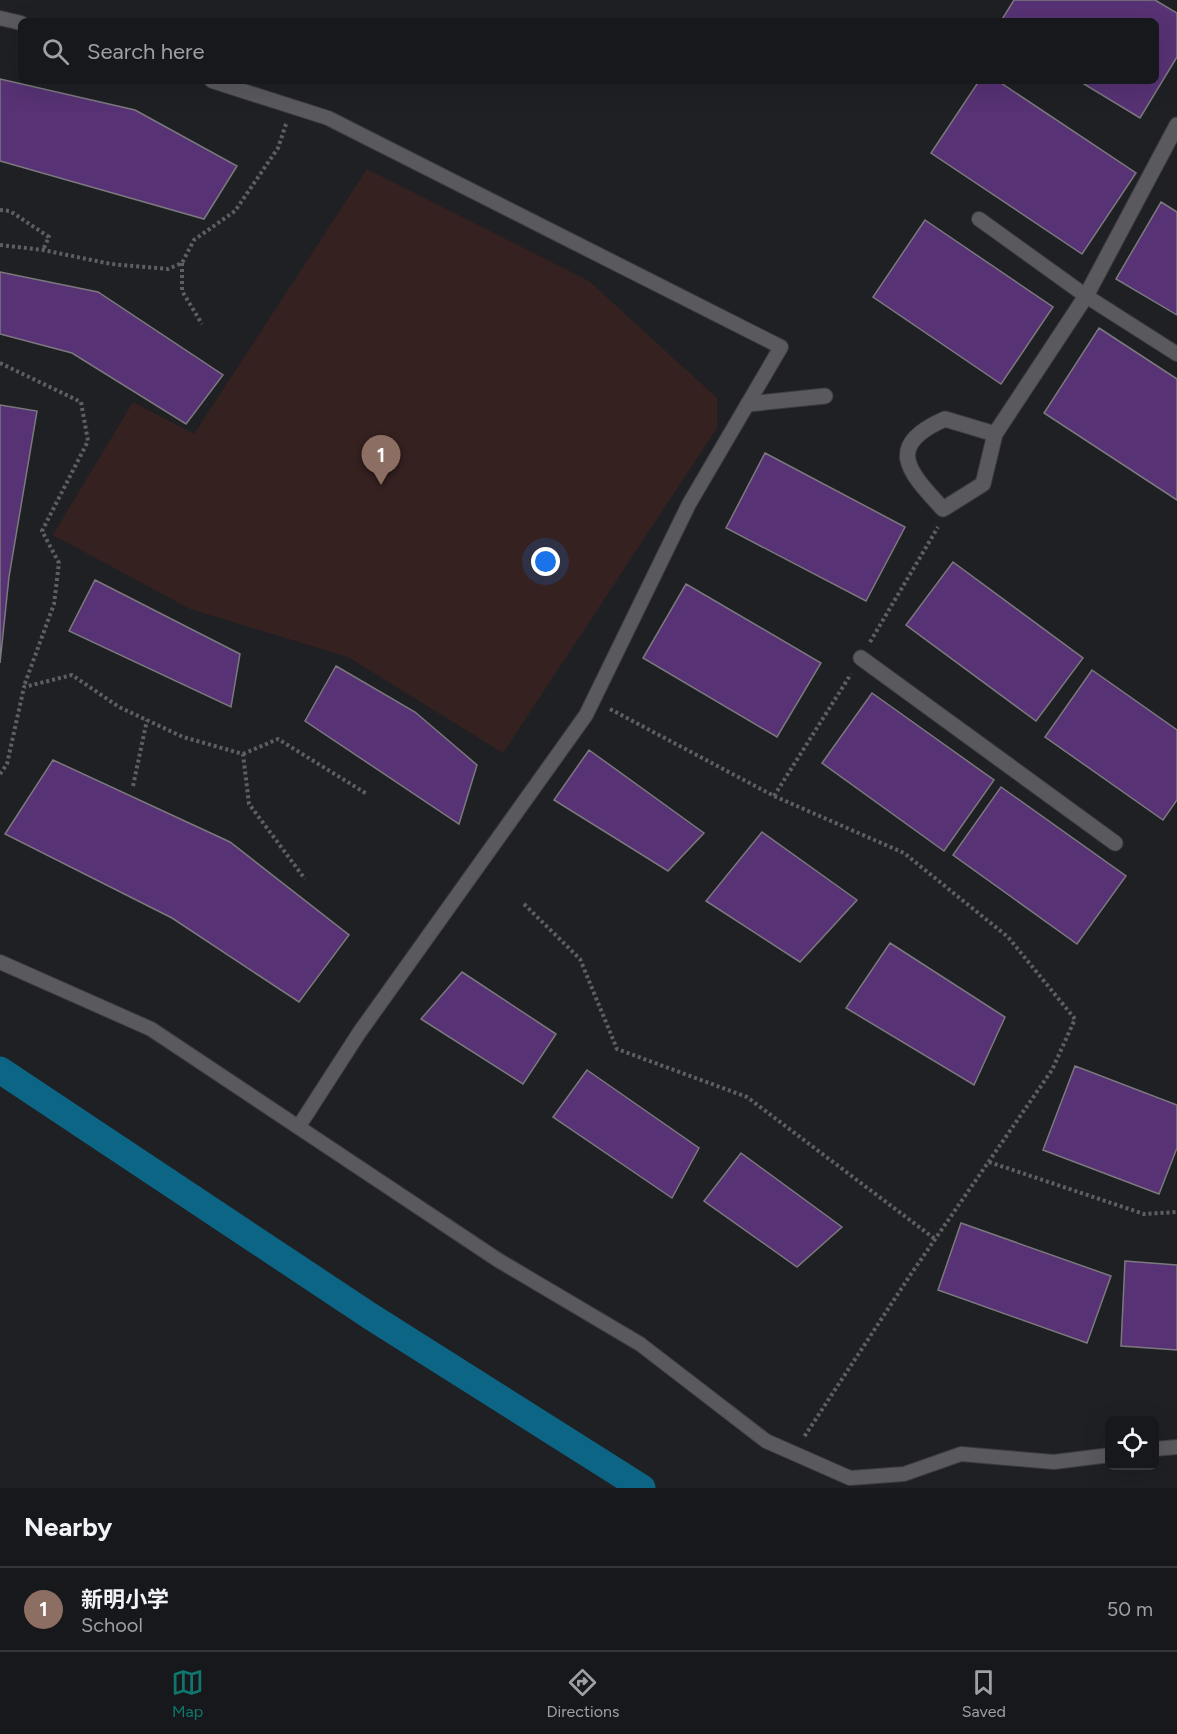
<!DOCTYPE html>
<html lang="en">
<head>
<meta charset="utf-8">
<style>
	:root { --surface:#17181b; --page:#242528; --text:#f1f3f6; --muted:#9ea0a3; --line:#36373a; --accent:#0f766e }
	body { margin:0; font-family:Figtree,"Noto Sans SC",sans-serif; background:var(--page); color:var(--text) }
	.controls { position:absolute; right:18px; bottom:18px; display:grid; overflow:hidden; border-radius:9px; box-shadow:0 6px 24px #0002 }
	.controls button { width:54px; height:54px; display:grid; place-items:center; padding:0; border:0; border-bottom:2px solid var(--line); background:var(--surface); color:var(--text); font:30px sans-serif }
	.you { position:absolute; left:546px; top:562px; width:21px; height:21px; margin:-15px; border:4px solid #fff; border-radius:50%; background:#1a73e8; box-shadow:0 0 0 9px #1a73e833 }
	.badge { display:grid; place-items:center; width:39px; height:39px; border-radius:50%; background:var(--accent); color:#fff; font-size:20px; font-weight:700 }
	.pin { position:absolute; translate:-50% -50px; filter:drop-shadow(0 2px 3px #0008) }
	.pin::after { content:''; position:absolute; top:32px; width:21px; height:18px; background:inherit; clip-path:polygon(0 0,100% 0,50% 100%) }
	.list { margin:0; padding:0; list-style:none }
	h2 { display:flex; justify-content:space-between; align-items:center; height:78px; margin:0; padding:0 24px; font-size:26px }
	h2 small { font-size:20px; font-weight:400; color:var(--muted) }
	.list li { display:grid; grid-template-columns:39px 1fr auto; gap:18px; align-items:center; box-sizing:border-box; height:84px; padding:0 24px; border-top:2px solid var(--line) }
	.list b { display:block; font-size:22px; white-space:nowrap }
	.list p { margin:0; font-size:20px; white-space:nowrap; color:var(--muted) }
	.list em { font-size:20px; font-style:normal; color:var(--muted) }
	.icon { flex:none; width:33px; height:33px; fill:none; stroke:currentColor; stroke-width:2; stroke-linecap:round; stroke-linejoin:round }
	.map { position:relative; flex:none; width:1177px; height:1488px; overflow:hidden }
	.search { position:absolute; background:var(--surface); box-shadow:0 6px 24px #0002; left:18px; right:18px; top:18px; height:66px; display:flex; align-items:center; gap:15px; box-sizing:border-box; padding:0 21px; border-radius:9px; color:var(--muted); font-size:22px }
	.sheet { height:162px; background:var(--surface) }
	nav { display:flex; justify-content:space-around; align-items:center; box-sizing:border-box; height:84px; border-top:2px solid var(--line); background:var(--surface); font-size:16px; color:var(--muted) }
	nav a { display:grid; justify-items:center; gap:3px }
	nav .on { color:var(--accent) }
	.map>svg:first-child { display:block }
	.education { fill:#352120 }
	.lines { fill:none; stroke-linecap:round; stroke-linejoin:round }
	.canal { stroke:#0c6584; stroke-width:27 }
	.building { fill:#573274; stroke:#7b797e; stroke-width:1.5 }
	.service-casing { stroke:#3d3d41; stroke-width:16 }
	.minor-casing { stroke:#3d3d41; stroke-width:17 }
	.path { stroke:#5e5f63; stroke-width:4; stroke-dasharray:3 3; stroke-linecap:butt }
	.service { stroke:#59595e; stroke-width:14 }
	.minor { stroke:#59595e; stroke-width:15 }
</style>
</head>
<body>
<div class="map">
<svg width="1177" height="1488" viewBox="0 0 1177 1488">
	<rect width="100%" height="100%" fill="#1f2024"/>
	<!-- education -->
	<path class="education" d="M 367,169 L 589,281 L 717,398 L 717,428 L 503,753 L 348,657 L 190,609 L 53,535 L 133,402 L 194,434 Z"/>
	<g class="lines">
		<!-- canal -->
		<path class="canal" d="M 0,1070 L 370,1316 L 642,1488"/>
	</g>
	<!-- building -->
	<path class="building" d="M 1014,0 L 1155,0 L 1177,13 L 1177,57 L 1140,118 L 1079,81 L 1156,81 L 1156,21 L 1001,21 Z
		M 0,79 L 135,110 L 237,166 L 204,219 L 0,161 Z
		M 979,81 L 998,81 L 1136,173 L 1082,254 L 931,153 Z
		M 1161,202 L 1177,212 L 1177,315 L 1116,279 Z
		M 925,220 L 1053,307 L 1001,384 L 873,297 Z
		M 0,272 L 98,292 L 223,375 L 186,424 L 72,353 L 0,334 Z
		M 1099,328 L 1177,379 L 1177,500 L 1044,413 Z
		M 0,405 L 37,411 L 9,577 L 0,663 Z
		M 765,453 L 905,527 L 866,601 L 726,528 Z
		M 953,562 L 1083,658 L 1036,721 L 906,625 Z
		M 95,580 L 240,654 L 231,707 L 69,631 Z
		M 686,584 L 821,663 L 777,737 L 643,658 Z
		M 336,666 L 415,712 L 477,765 L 459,824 L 305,721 Z
		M 1092,670 L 1177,730 L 1177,800 L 1163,820 L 1045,737 Z
		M 872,693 L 994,780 L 944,851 L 822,763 Z
		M 589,750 L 704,833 L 668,871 L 554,800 Z
		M 53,760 L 230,842 L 349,935 L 299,1002 L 172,918 L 5,834 Z
		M 1001,787 L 1126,876 L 1077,944 L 953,855 Z
		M 762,832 L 857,900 L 800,962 L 706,901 Z
		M 890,943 L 1005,1017 L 974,1085 L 846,1008 Z
		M 462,972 L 556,1034 L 523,1084 L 421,1019 Z
		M 1075,1066 L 1177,1105 L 1177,1148 L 1159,1194 L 1043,1150 Z
		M 587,1070 L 699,1148 L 672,1198 L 553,1117 Z
		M 741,1153 L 842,1227 L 797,1267 L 704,1201 Z
		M 961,1223 L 1111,1276 L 1087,1343 L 938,1290 Z
		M 1125,1261 L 1177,1265 L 1177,1350 L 1121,1346 Z"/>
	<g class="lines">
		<defs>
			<path id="service" d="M 0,18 L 21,23
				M 212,81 L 328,118 L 781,347 L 689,504 L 586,715 L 359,1033 L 299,1126
				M 979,219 L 1086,296 L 1177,354
				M 0,962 L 151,1029 L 498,1260 L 640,1344 L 766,1441 L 850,1478 L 904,1474 L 961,1454 L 1054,1462 L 1110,1455
				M 1154,1449 L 1177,1447"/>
			<path id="minor" d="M 748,404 L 825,396
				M 995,434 L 945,419 C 883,446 909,472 943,509 L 983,484 L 995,434 L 1086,296 L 1177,125
				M 861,658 L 1115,843"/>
		</defs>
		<!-- service casing -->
		<use href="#service" class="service-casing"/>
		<!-- minor casing -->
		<use href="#minor" class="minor-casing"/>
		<!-- path -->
		<path class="path" d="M 0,210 L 10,211 L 49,237 L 43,250
			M 0,245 L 43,250 L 111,264 L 168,269 L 182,263 L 194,240 L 235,211 L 278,148 L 286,124
			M 182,263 L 182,291 L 202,324
			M 0,363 L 81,402 L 88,441 L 42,531 L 59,563 L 54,604 L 24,686
			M 870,642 L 938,527
			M 610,709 L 774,796 L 904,853 L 1008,937 L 1075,1019 L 1052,1070 L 911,1274 L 804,1437
			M 243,754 L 278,739 L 367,794
			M 0,774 L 7,764 L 24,687 L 72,675 L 119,707 L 183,737 L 243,754 L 249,804 L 305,879
			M 133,786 L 147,720
			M 774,796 L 851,674
			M 524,904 L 580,959 L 617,1049 L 747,1097 L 935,1239
			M 989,1162 L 1144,1214 L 1177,1212"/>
		<!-- service -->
		<use href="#service" class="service"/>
		<!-- minor -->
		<use href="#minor" class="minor"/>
	</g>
</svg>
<div class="controls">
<button><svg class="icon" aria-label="locate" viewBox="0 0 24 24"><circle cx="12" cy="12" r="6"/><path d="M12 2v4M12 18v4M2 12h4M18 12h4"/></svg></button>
</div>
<div class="you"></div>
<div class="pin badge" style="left:381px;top:485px;background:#8d6e63">1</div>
<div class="search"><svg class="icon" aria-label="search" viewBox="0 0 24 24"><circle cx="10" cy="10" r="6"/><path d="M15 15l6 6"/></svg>Search here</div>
</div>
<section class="sheet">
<h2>Nearby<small></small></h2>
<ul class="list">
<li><span class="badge" style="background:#8d6e63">1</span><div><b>新明小学</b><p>School</p></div><em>50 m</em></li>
</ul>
</section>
<nav>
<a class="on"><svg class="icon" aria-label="map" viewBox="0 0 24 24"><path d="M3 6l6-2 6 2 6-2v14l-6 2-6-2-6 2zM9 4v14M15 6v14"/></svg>Map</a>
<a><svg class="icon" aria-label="directions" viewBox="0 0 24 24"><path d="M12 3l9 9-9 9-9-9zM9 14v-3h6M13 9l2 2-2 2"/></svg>Directions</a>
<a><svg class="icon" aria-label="saved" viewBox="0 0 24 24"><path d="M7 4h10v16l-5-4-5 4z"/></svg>Saved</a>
</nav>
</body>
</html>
